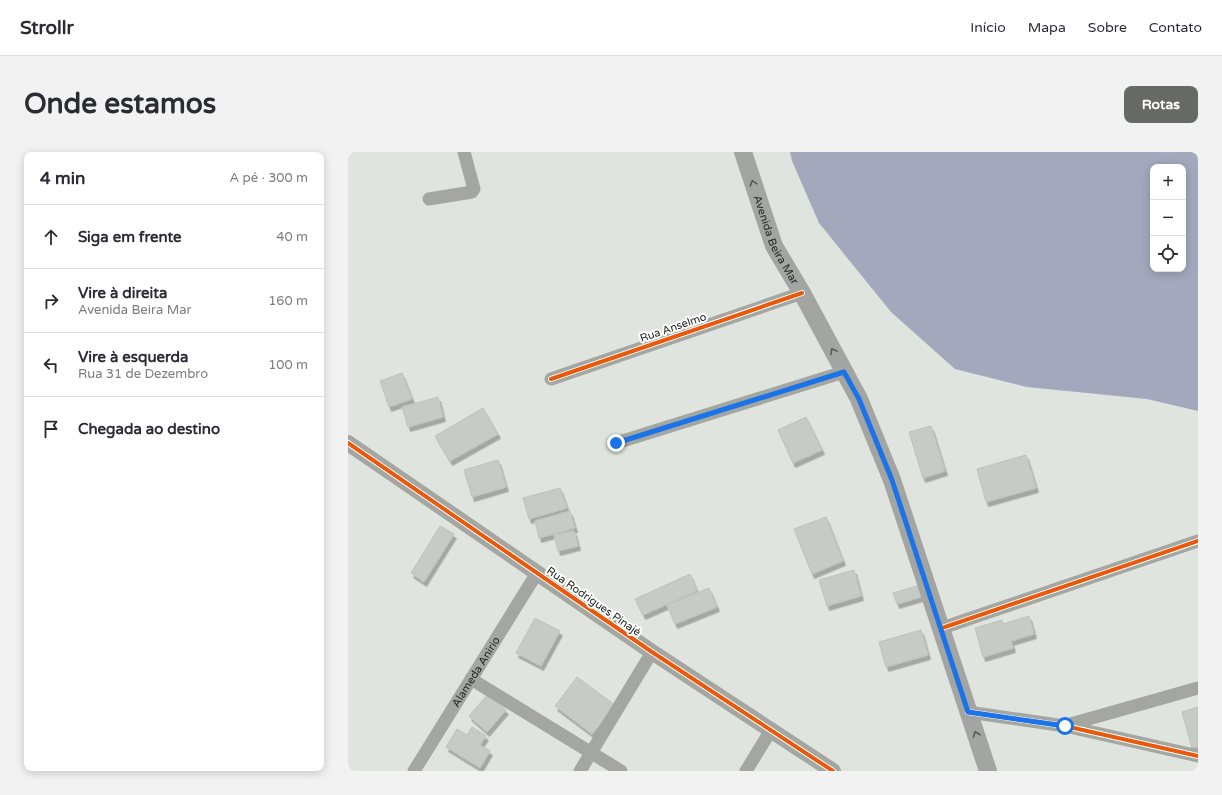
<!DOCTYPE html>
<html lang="pt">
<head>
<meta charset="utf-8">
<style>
	:root { --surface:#fff; --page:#f2f2f3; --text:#2b2b33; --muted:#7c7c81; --line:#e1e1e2; --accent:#666964 }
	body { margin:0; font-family:"Varela Round",sans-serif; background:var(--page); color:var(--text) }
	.controls { position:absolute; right:12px; top:12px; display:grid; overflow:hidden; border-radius:8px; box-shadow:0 2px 10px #0003 }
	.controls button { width:36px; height:36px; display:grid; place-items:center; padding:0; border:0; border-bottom:1px solid var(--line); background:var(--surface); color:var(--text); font:20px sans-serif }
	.stop { position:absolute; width:12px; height:12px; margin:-9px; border:3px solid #1a73e8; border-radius:50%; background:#fff }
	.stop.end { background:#1a73e8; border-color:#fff; box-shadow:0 1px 4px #0008 }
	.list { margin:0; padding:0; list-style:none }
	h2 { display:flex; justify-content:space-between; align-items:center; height:52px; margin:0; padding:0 16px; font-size:17px }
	h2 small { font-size:13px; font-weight:400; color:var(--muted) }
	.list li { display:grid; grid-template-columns:26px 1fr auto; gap:12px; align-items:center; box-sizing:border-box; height:64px; padding:0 16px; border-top:1px solid var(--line) }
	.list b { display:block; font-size:15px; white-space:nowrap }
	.list p { margin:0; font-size:13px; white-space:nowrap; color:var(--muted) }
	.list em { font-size:13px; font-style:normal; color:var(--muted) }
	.icon { flex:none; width:22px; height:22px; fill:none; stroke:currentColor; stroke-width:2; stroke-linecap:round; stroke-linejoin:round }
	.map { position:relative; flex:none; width:850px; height:619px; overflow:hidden; border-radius:8px }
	header { display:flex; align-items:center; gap:24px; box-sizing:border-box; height:56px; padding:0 20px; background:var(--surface); border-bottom:1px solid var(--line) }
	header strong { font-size:19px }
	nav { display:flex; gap:22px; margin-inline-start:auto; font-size:14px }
	.intro { display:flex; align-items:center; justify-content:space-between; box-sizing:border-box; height:96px; padding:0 24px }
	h1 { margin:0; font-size:28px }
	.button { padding:10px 18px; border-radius:8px; background:var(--accent); color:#fff; font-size:14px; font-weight:700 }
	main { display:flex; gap:24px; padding:0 24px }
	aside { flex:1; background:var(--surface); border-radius:8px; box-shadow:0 2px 10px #0003 }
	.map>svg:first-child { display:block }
	.water { fill:#a4a8bd; fill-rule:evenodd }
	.building { fill:#c7cbc5; stroke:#bec1bc; filter:url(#shadow) }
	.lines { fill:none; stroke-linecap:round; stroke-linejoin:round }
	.minor { stroke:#a4a6a2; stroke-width:13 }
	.tertiary { stroke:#a4a6a2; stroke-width:16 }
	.secondary { stroke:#a3a5a2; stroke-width:18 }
	.cycleway-casing { stroke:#fff; stroke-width:6 }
	.cycleway { stroke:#e8590c; stroke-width:4 }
	.oneway { stroke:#575955 }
	.route { stroke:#1a73e8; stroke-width:5 }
	.labels { text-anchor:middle; stroke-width:4; stroke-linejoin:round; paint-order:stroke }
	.street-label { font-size:11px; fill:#242722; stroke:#fff }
</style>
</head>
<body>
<header>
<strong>Strollr</strong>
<nav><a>Início</a><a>Mapa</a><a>Sobre</a><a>Contato</a></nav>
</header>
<div class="intro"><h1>Onde estamos</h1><a class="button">Rotas</a></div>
<main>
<aside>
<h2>4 min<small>A pé · 300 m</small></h2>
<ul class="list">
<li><svg class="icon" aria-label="ahead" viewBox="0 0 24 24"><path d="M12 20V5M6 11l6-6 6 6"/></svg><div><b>Siga em frente</b></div><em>40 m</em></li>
<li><svg class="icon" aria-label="right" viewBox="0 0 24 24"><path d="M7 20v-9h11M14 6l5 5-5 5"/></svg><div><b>Vire à direita</b><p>Avenida Beira Mar</p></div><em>160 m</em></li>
<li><svg class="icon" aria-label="left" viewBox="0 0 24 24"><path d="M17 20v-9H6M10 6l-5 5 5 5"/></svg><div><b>Vire à esquerda</b><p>Rua 31 de Dezembro</p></div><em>100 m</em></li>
<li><svg class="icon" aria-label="arrive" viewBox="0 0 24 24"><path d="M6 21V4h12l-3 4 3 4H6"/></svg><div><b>Chegada ao destino</b></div></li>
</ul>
</aside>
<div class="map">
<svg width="850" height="619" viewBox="0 0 850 619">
	<defs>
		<filter id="shadow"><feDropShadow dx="2.5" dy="4.5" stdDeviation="0" flood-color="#0004"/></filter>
	</defs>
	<rect width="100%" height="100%" fill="#e0e4de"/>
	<!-- water -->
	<path class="water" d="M 442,0 L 850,0 L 850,259 L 799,247 L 679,235 L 607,217 L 543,160 L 471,71 L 444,9 ZM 805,15 L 835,15 L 835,117 L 805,117 Z"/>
	<!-- building -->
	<path class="building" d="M 54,221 L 64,247 L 41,255 L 32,229 Z
		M 90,245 L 95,265 L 60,275 L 54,255 Z
		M 135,256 L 150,282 L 102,309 L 87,284 Z
		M 458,265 L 474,298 L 445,311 L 430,278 Z
		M 583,274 L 597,319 L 575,326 L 561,280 Z
		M 678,303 L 688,336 L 638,350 L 629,317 Z
		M 150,308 L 158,335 L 124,345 L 116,318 Z
		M 212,336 L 219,356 L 181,367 L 175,346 Z
		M 222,359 L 227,376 L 191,386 L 187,369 Z
		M 478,365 L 495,409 L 464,422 L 446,377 Z
		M 92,374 L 106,382 L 76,430 L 63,421 Z
		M 226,379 L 230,394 L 210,399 L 206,383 Z
		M 506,418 L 513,444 L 479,454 L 471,428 Z
		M 342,422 L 349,439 L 295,463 L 287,447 Z
		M 572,433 L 576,444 L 549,452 L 545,441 Z
		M 361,436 L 369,455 L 327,472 L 319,453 Z
		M 681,464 L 686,482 L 663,489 L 665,496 L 635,505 L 627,476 L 654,468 L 655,472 Z
		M 187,466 L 212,479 L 193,514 L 168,501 Z
		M 573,478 L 580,503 L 538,515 L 531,490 Z
		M 229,525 L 267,553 L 244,582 L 207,554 Z
		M 140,542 L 158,558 L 139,580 L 121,564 Z
		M 850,555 L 850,595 L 844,596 L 834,560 Z
		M 124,575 L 138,584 L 132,593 L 142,599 L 132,616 L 98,595 L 109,577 L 119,583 Z"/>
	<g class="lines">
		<!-- minor -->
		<g class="minor">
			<path d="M 81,47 L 124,40 L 126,37 L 116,0"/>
			<path d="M 203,227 L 454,141"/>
			<path d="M 268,291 L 496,220"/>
			<path d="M 594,476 L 850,389"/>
			<path d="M 123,527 L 273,619"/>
			<path d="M 620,560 L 717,574 L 850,604"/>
			<path d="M 719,573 L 850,536"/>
			<path id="s1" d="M 66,619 L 189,421"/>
			<path d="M 232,619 L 304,500"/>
			<path d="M 398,619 L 423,578"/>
		</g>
		<!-- tertiary -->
		<path class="tertiary" d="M 0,291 L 304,500 L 485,619"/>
		<!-- secondary -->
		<path class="secondary" id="s2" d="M 395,0 L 426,94 L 454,141 L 511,247 L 544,328 L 640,619"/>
		<defs>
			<path id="cycleway" d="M 203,227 L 454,141
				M 0,291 L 304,500 L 485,619
				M 594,476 L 850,389
				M 620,560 L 717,574 L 850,604"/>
		</defs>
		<!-- cycleway casing -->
		<use href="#cycleway" class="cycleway-casing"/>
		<!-- cycleway -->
		<use href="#cycleway" class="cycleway"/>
	</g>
	<!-- one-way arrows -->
	<defs><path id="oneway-chevron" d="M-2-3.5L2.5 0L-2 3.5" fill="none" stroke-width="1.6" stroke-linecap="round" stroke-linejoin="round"/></defs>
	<g class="oneway">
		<use href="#oneway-chevron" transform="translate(405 31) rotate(-108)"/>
		<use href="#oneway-chevron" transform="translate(485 199) rotate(-118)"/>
		<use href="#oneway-chevron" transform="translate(628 582) rotate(-109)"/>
	</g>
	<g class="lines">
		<!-- route -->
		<path class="route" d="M 268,291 L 496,220 L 511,247 L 544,328 L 620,560 L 717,574"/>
	</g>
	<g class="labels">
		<!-- street labels -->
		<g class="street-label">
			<text dy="4" stroke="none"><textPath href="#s2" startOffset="94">Avenida Beira Mar</textPath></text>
			<text transform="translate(325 175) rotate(-19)" y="4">Rua Anselmo</text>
			<text transform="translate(246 449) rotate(35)" y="4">Rua Rodrigues Pinajé</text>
			<text dy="4" stroke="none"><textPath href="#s1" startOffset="117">Alameda Anirio</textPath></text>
		</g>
	</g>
</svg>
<div class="controls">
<button>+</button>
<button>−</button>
<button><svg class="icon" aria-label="locate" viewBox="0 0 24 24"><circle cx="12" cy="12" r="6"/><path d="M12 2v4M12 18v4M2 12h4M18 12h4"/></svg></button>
</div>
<div class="stop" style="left:717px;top:574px"></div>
<div class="stop end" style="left:268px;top:291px"></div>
</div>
</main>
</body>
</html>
